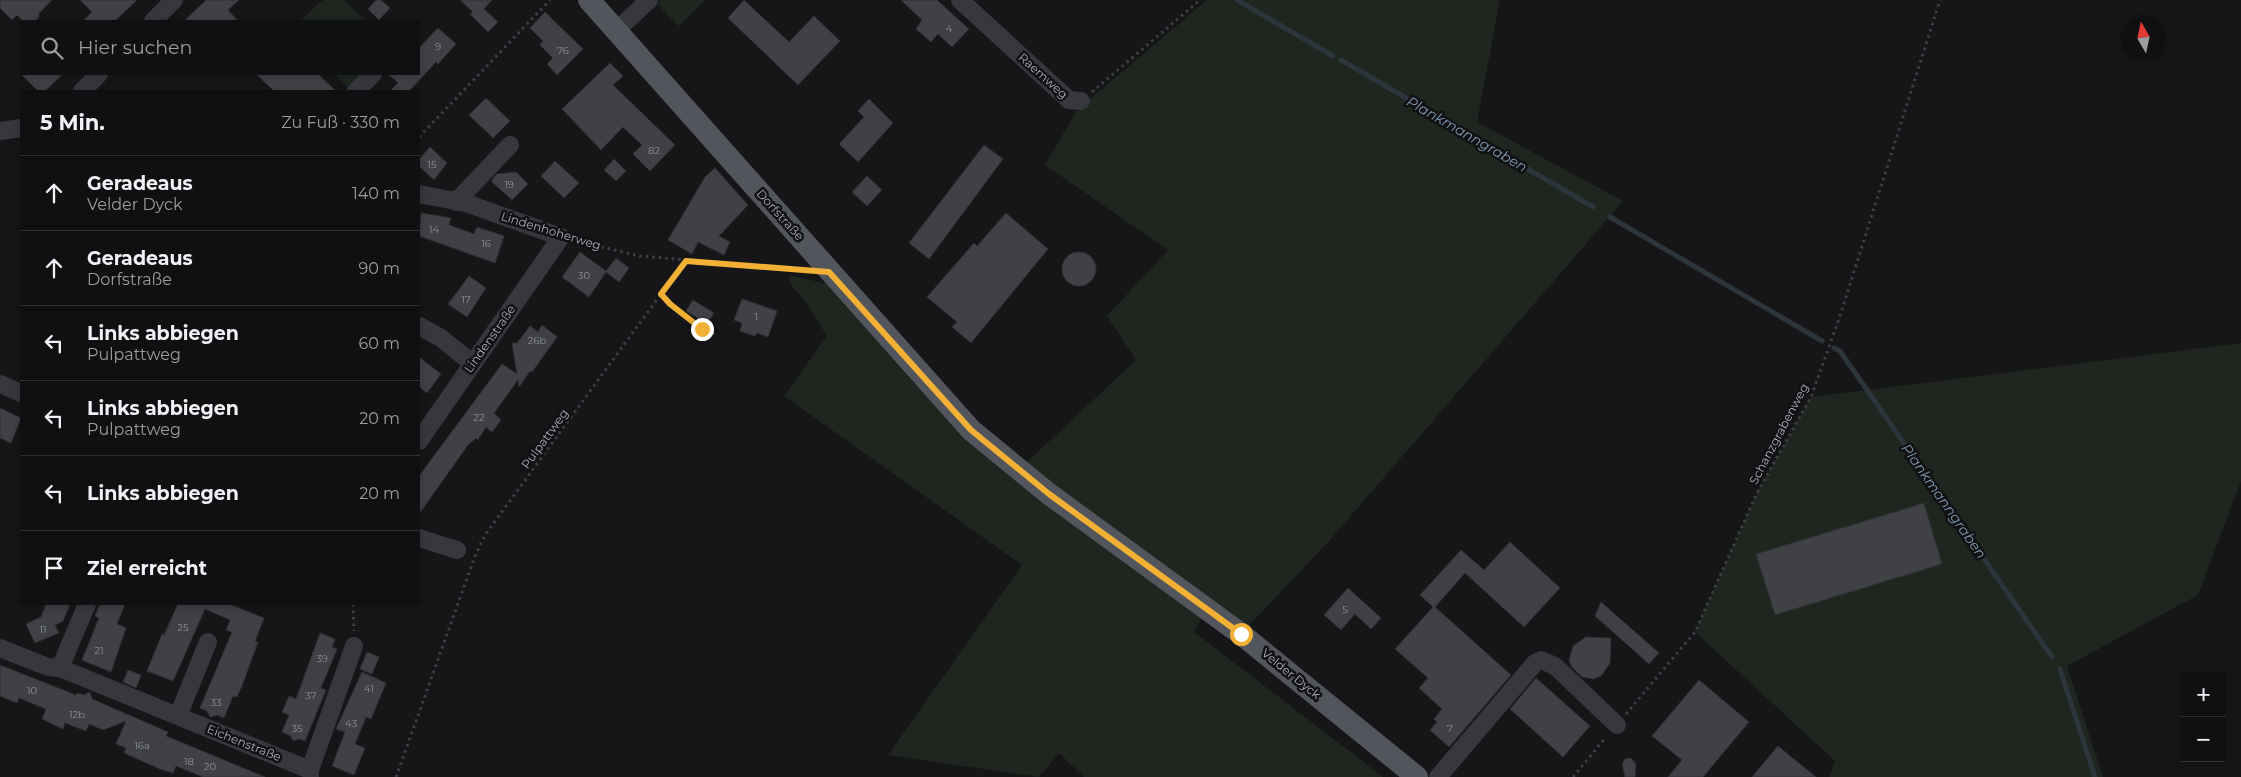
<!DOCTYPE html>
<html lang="de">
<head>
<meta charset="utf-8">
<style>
	:root { --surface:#101012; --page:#19191b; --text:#f1f3f6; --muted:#9c9d9f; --line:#303032 }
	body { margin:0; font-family:Montserrat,sans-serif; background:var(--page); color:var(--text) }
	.controls { position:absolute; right:15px; bottom:15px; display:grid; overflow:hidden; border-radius:0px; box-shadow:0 2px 8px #0003 }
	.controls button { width:45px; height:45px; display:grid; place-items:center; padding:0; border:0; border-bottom:1px solid var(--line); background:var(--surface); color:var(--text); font:25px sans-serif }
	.compass { position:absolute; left:2121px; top:15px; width:45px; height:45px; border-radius:50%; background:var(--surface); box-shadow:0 2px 8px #0003; rotate:351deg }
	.stop { position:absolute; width:15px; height:15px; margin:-11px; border:4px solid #f2b134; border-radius:50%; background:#fff }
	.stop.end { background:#f2b134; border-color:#fff; box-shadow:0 1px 5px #0008 }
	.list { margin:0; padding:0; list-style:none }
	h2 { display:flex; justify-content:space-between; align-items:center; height:65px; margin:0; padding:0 20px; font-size:21px }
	h2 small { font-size:16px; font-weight:400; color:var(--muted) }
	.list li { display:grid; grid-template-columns:32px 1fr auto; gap:15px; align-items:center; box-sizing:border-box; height:75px; padding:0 20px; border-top:1px solid var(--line) }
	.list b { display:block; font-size:19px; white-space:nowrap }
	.list p { margin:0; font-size:16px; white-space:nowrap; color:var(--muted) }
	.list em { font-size:16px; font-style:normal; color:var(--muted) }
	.icon { flex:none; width:28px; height:28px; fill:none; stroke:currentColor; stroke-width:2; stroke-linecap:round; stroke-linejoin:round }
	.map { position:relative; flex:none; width:2241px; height:777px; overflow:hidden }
	.search { position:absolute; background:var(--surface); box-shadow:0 2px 8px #0003; left:20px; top:20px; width:400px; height:55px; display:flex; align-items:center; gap:12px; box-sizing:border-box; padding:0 18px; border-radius:0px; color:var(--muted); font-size:19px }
	.panel { position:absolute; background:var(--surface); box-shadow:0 2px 8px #0003; left:20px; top:90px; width:400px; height:515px; border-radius:0px }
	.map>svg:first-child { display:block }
	.green { fill:#1e261f }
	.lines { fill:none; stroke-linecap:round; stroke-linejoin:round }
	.stream { stroke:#2c353c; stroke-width:5 }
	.building { fill:#404145; stroke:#303034 }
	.path { stroke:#3d3f44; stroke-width:3; stroke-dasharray:2.5 4; stroke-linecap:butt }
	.minor { stroke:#37383d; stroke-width:18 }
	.major { stroke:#53555c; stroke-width:22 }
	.route { stroke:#f2b134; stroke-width:6 }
	.labels { text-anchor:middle; stroke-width:5; stroke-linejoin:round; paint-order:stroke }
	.number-label { font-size:10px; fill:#8e929b }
	.street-label { font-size:12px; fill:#a8adb8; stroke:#111113 }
	.water-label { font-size:14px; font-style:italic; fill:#7f9bb3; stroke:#111113 }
</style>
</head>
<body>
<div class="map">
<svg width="2241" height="777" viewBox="0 0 2241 777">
	<rect width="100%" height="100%" fill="#161618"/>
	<!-- green -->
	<path class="green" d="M 323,0 L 343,0 L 367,21 L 300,21 Z
		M 661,0 L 705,0 L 679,26 L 657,4 Z
		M 1207,0 L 1500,0 L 1477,122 L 1623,201 L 1330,540 L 1241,634 L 1208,607 L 1194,632 L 1383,777 L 1084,777 L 1059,753 L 1039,777 L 888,755 L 1022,565 L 784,396 L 827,336 L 806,303 L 792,286 L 788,275 L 855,290 L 976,421 L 1026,463 L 1136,360 L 1107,316 L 1168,250 L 1045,165 L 1077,110 Z
		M 335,74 L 363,74 L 348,88 Z
		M 2241,343 L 2241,481 L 2198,595 L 2067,666 L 2103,777 L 1829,777 L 1835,761 L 1695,632 L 1756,495 L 1811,397 Z"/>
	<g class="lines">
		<!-- stream -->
		<path class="stream" d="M 1237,0 L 1333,56
			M 1341,60 L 1593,207
			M 1610,217 L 1822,341
			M 1834,348 L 1840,351 L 2052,657
			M 2060,669 L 2095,777"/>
	</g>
	<!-- building -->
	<path class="building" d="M 0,0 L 52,0 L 39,13 L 39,17 L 35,21 L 23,21 L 17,15 L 12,20 L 0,8 Z
		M 80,0 L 137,0 L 115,21 L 83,21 L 92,12 Z
		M 206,0 L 239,0 L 228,10 L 238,21 L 184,21 Z
		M 376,0 L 381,0 L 390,8 L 379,20 L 368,9 Z
		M 460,0 L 492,0 L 484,9 L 498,22 L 488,32 L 470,14 L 473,12 Z
		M 744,0 L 789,42 L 814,16 L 840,41 L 798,85 L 728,18 Z
		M 901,0 L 937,0 L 969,29 L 952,47 L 938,34 L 931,42 L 916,29 L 922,20 Z
		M 545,12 L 583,49 L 557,75 L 547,64 L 553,58 L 540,45 L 543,41 L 530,28 Z
		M 438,28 L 456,44 L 438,64 L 436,62 L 409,91 L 390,91 L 398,83 L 388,74 L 419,74 L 419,48 Z
		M 610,63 L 623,76 L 613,85 L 675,145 L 650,171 L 633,154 L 642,145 L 623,127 L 601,150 L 562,109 Z
		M 21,74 L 63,74 L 45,91 L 38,91 Z
		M 256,74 L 318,74 L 336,91 L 274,91 Z
		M 486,98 L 510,121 L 493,138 L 469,115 Z
		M 869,99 L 893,123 L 858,162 L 839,144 L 864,117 L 858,111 Z
		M 984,145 L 1003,159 L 929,259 L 909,243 Z
		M 430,147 L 447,163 L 434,180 L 419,166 L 419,159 Z
		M 614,159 L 626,171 L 616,181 L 604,170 Z
		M 555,161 L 579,183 L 564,198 L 541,176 Z
		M 715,168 L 748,205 L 719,236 L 730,242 L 724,255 L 698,242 L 692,254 L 668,240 L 705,177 Z
		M 516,172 L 528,184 L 512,200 L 491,181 L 497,174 Z
		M 867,176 L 882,190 L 867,206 L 852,192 Z
		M 421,213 L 451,218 L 449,225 L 474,234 L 477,227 L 504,236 L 495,263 L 419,236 Z
		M 1006,213 L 1048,249 L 971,343 L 952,327 L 957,322 L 927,297 L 974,243 L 977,246 Z
		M 580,252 L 606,271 L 616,258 L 629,268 L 619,282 L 606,272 L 589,297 L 562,277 Z
		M1062 269a17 17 0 1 1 34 0a17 17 0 1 1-34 0Z
		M 469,276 L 486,288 L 467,317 L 448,304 Z
		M 742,299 L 777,311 L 768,337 L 757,333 L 755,336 L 740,331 L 742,323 L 734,320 Z
		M 693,300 L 714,313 L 707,324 L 686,311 Z
		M 542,325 L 557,337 L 532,372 L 530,371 L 519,387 L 518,380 L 494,413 L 501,420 L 492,432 L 486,427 L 478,440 L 476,438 L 468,445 L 419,514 L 419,476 L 502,364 L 517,374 L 512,343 L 517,343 L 530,326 L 538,332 Z
		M 419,357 L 441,374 L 427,393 L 419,387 Z
		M 0,408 L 21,418 L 11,443 L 0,438 Z
		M 1924,503 L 1942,564 L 1775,615 L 1756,554 Z
		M 1510,542 L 1560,588 L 1524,627 L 1465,573 L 1435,607 L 1511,675 L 1449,747 L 1430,730 L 1437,722 L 1434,719 L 1442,709 L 1419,688 L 1428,678 L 1395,649 L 1433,607 L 1420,595 L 1461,550 L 1484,570 Z
		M 1348,588 L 1381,618 L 1371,629 L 1355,614 L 1341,630 L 1324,615 Z
		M 1601,602 L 1659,653 L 1649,664 L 1595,616 Z
		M 46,604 L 70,604 L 63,621 L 55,625 L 59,633 L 35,643 L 26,624 L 41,617 Z
		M 100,604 L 125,604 L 117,624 L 126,628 L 111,672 L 82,660 L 99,618 L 95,616 Z
		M 178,604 L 229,604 L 264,618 L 255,641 L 258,642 L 242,686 L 237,697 L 233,696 L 224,718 L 217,715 L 210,717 L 207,711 L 200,708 L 232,632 L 226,630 L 230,620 L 205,609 L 173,681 L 147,671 L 162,634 L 164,635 Z
		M 320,633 L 335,639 L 332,647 L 337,649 L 321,688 L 326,690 L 305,741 L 299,739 L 293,741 L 291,736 L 282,732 L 289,715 L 282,712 L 289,696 L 296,699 Z
		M 1586,637 L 1611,638 L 1610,663 L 1601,676 L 1593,679 L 1582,677 L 1571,666 L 1569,661 L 1573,646 Z
		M 367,652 L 379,657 L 372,674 L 360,669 Z
		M 0,665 L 76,695 L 77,693 L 84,695 L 90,692 L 92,699 L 168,732 L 166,736 L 265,777 L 203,777 L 176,766 L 173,773 L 160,769 L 124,753 L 126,748 L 116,744 L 126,721 L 103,730 L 89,724 L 86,731 L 65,723 L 63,729 L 42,719 L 46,709 L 19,698 L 17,703 L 0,696 Z
		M 128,670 L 141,675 L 136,688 L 123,682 Z
		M 362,672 L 386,683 L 371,719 L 366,717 L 355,744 L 365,748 L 354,775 L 332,766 L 345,732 L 336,729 Z
		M 1536,678 L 1590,726 L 1563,757 L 1510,709 Z
		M 1699,680 L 1749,722 L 1703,777 L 1668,777 L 1682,760 L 1652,736 Z
		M 1778,746 L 1816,777 L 1752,777 Z
		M 1631,758 L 1636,764 L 1635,777 L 1625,777 L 1622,764 L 1625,759 Z"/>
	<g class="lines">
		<!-- path -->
		<path class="path" d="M 1092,92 L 1200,0
			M 419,137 L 550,0
			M 576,241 L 640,256 L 803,270
			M 661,294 L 702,329 L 717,335
			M 353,604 L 354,631
			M 1626,714 L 1695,632 L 1756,495 L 1811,397 L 1839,319 L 1940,0
			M 396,777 L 475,556 L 485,535 L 685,261
			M 1573,777 L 1606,737"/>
		<!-- minor -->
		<path class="minor" d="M 960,0 L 1069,100 L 1081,101
			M 153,21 L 174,0
			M 616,31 L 649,0
			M 82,91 L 99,74
			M 356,91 L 373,74
			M 0,131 L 21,128
			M 419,194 L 466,203 L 561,237 L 419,441
			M 456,202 L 510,145
			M 419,326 L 441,338 L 473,364
			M 0,384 L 21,393
			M 419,538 L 457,550
			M 0,648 L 48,667 L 60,668 L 310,770 L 310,777
			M 60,668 L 87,604
			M 178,716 L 208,642
			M 310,770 L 354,646
			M 1438,777 L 1535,663 L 1541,660 L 1555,666 L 1617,725"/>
		<!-- major -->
		<path class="major" d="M 589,0 L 971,430 L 1049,494 L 1241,634 L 1417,777"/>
	</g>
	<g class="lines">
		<!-- route -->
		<path class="route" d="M 702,329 L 670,304 L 661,294 L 686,261 L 829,272 L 971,430 L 1049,494 L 1241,634"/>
	</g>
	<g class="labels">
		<!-- number labels -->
		<g class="number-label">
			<text x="949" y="32">4</text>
			<text x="438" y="50">9</text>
			<text x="563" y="54">76</text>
			<text x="654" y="154">82</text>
			<text x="432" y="168">15</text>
			<text x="509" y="188">19</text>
			<text x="434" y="233">14</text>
			<text x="486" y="247">16</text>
			<text x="584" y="279">30</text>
			<text x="466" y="303">17</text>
			<text x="756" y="320">1</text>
			<text x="537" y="344">26b</text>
			<text x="479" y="421">22</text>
			<text x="1345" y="613">5</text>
			<text x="183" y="631">25</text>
			<text x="43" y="633">11</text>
			<text x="99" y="654">21</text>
			<text x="322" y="662">39</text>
			<text x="369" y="692">41</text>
			<text x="32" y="694">10</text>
			<text x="311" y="699">37</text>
			<text x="216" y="706">33</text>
			<text x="77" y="718">12b</text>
			<text x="351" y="727">43</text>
			<text x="297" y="732">35</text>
			<text x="1450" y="732">7</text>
			<text x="142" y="749">16a</text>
			<text x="189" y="765">18</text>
			<text x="210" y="770">20</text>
		</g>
		<!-- street labels -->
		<g class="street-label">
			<text transform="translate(1043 76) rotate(42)" y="4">Raemweg</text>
			<text transform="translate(780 215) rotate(48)" y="4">Dorfstraße</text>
			<text transform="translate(551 231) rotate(17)" y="4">Lindenhoherweg</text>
			<text transform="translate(490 339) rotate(-55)" y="4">Lindenstraße</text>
			<text transform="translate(1779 434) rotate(-62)" y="4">Schanzgrabenweg</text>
			<text transform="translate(545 439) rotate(-54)" y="4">Pulpattweg</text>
			<text transform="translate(1291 674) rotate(39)" y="4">Velder Dyck</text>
			<text transform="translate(244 743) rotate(22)" y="4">Eichenstraße</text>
		</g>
		<!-- water labels -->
		<g class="water-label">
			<text transform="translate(1467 134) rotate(30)" y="5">Plankmanngraben</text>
			<text transform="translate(1944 501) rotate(55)" y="5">Plankmanngraben</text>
		</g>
	</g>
</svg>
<div class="controls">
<button>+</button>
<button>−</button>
</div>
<svg class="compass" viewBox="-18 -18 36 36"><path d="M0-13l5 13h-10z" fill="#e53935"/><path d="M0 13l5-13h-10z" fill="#9c9d9f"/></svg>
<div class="stop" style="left:1241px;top:634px"></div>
<div class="stop end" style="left:702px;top:329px"></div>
<div class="search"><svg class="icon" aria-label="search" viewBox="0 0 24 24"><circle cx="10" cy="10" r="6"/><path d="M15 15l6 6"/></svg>Hier suchen</div>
<section class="panel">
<h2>5 Min.<small>Zu Fuß · 330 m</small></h2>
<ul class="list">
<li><svg class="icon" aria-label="ahead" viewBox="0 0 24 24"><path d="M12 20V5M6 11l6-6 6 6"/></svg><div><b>Geradeaus</b><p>Velder Dyck</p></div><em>140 m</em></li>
<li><svg class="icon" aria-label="ahead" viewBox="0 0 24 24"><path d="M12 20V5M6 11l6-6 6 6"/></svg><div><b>Geradeaus</b><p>Dorfstraße</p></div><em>90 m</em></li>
<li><svg class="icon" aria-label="left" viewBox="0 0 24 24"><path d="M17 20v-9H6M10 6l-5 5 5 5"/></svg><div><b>Links abbiegen</b><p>Pulpattweg</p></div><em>60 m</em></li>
<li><svg class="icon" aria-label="left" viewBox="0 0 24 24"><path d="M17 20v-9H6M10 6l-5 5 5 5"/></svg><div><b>Links abbiegen</b><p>Pulpattweg</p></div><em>20 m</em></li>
<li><svg class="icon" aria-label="left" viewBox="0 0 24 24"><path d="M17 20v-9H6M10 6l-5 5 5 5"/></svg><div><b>Links abbiegen</b></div><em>20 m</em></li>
<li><svg class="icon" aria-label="arrive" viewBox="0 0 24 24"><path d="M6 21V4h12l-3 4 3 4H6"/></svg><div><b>Ziel erreicht</b></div></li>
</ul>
</section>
</div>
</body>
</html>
